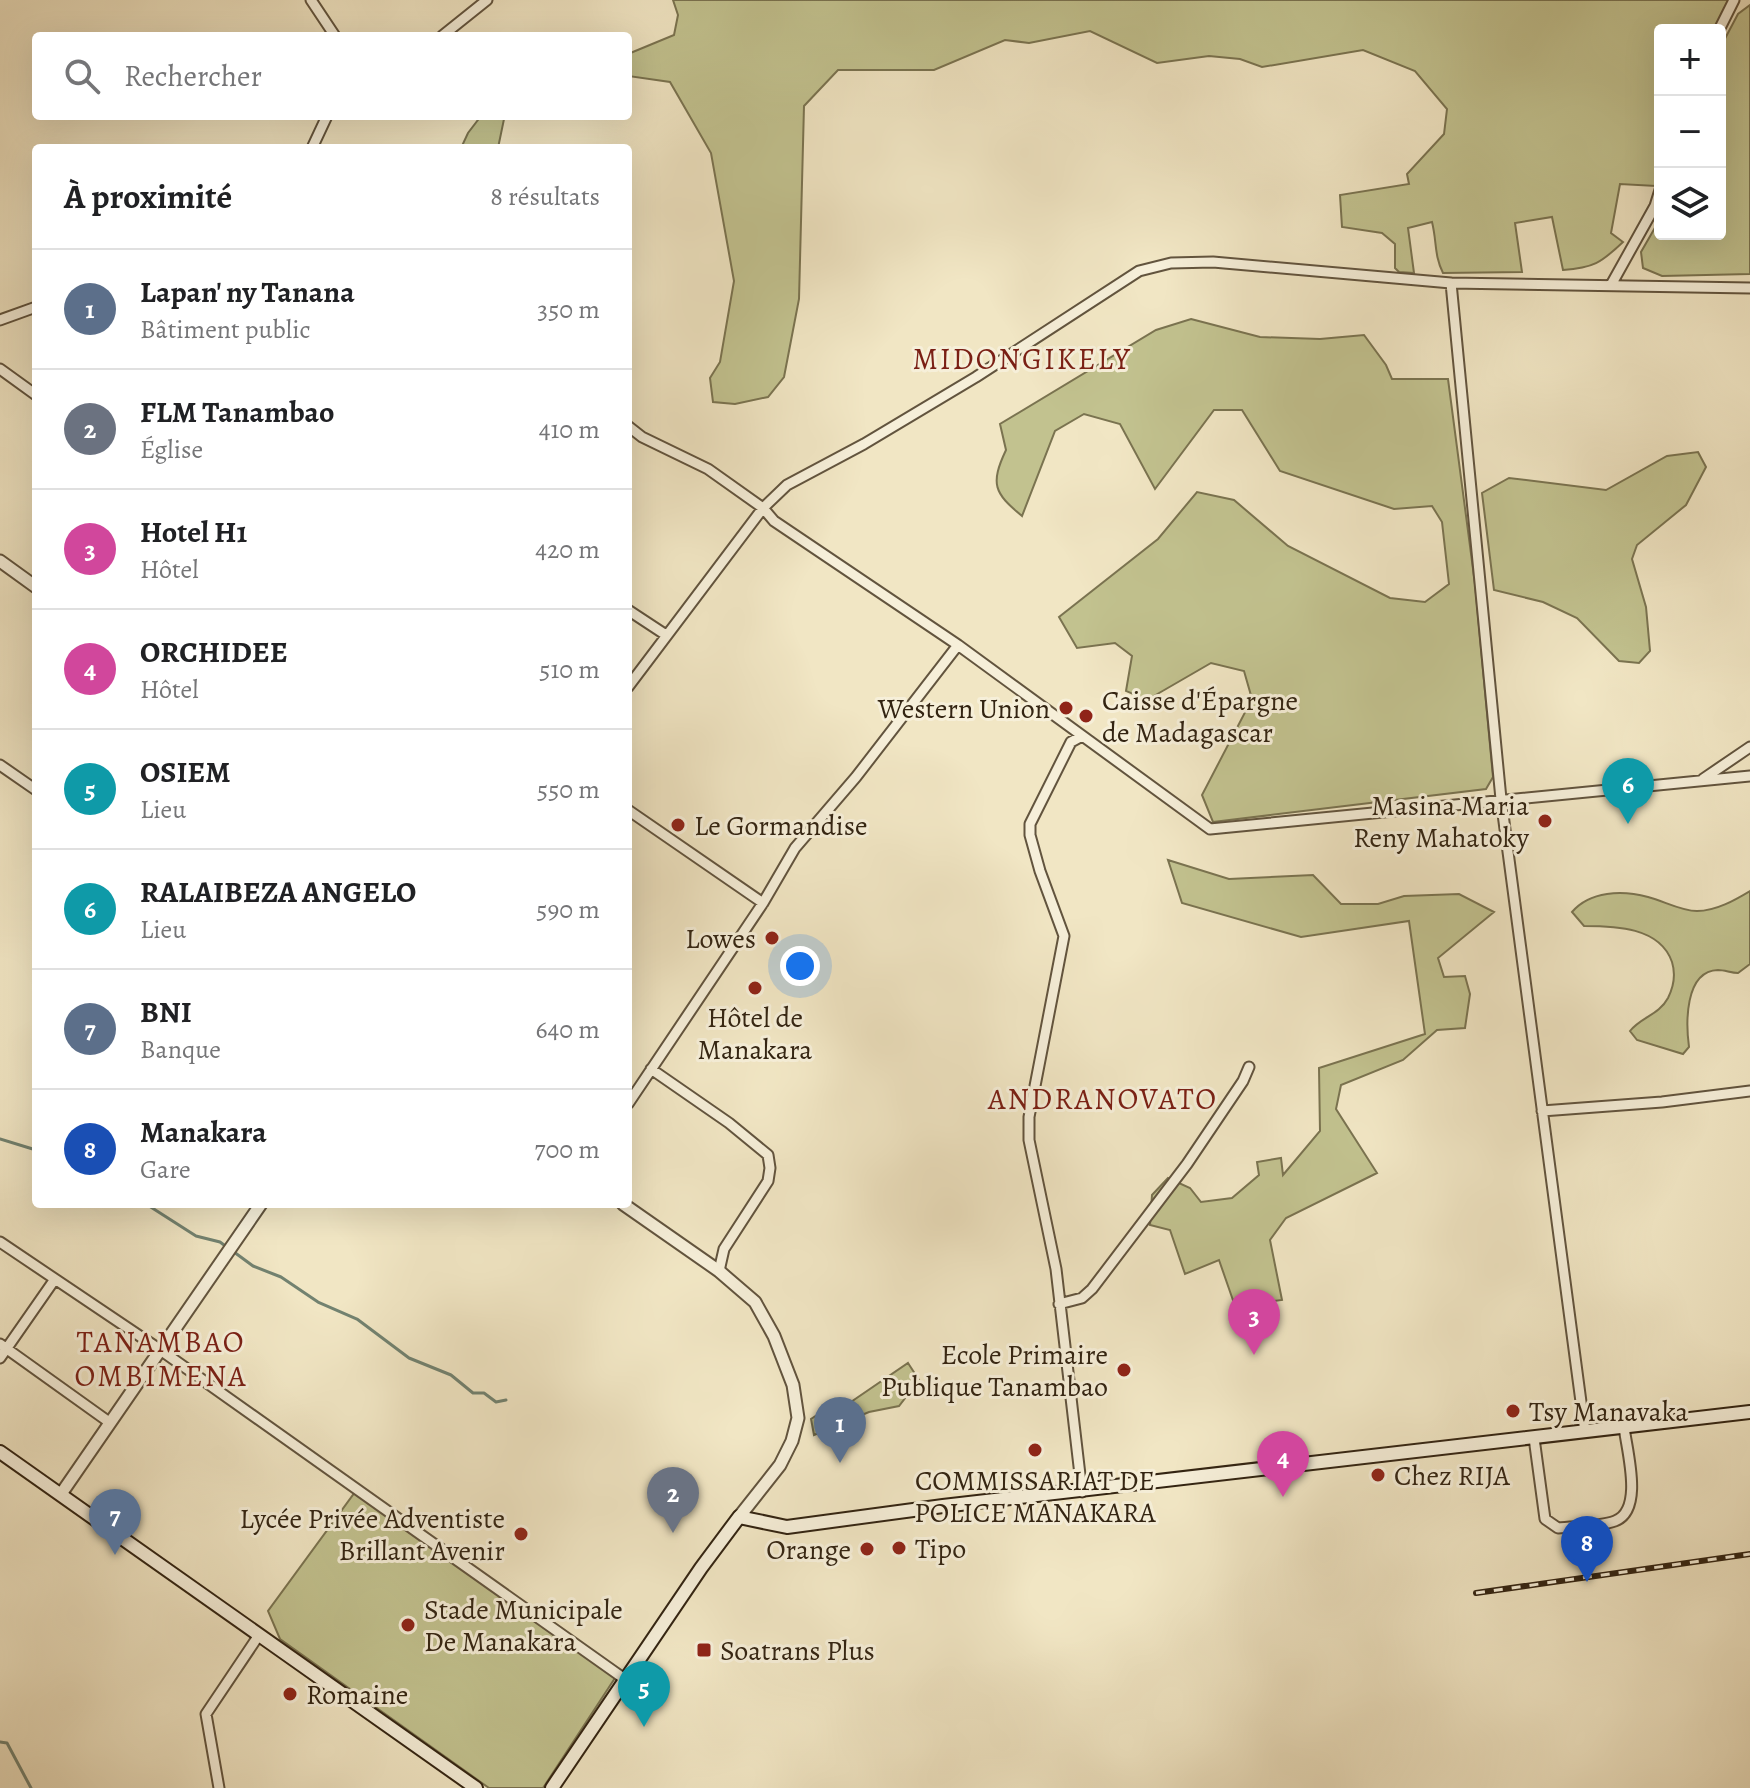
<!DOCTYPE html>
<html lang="fr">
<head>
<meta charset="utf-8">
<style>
	:root { --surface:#fff; --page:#f2f2f2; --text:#202124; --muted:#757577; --line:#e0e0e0; --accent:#d93025 }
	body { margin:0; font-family:Alegreya,serif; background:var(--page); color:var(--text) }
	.controls { position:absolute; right:24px; top:24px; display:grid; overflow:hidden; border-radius:8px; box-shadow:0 8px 32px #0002 }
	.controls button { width:72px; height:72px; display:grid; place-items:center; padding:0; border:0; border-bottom:2px solid var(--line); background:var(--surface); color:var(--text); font:40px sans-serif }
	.you { position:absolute; left:800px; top:966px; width:28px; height:28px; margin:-20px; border:6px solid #fff; border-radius:50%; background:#1a73e8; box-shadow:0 0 0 12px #1a73e833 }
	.badge { display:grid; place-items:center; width:52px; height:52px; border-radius:50%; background:var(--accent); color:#fff; font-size:26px; font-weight:700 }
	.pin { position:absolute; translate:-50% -66px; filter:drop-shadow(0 2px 4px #0008) }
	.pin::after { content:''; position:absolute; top:42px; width:28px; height:24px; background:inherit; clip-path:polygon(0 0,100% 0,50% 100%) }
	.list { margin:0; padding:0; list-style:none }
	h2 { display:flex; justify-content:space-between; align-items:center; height:104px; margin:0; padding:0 32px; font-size:34px }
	h2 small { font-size:26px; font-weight:400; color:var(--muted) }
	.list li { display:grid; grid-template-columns:52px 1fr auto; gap:24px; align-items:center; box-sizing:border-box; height:120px; padding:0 32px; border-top:2px solid var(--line) }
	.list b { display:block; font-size:30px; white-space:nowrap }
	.list p { margin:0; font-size:26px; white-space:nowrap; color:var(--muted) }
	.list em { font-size:26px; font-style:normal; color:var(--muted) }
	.icon { flex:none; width:44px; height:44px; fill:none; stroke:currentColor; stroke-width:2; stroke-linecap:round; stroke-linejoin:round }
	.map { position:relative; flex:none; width:1750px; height:1788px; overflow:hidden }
	.search { position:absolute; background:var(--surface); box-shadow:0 8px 32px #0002; left:32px; top:32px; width:600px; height:88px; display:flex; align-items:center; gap:20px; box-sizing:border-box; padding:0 28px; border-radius:8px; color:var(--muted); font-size:30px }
	.panel { position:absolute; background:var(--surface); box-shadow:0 8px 32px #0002; left:32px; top:144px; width:600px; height:1064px; border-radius:8px }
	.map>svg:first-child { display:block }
	.green { fill:#c2c28f; stroke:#7a7350; stroke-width:2 }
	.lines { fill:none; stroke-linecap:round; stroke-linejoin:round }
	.stream { stroke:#728270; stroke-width:3 }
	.minor-casing { stroke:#62543e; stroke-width:13 }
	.tertiary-casing { stroke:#62543e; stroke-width:15 }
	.secondary-casing { stroke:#332412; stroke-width:16 }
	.minor { stroke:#f6efd9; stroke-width:9 }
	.tertiary { stroke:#f6efd9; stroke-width:11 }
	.secondary { stroke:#f6efd9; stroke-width:12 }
	.rail-casing { stroke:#332412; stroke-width:6 }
	.rail { stroke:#f6efd9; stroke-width:3; stroke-dasharray:9; stroke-linecap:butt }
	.poi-dot { fill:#8f2418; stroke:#f6efd9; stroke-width:3 }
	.labels { text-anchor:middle; stroke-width:6; stroke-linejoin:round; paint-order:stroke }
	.poi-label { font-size:28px; fill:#332412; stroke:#f6efd9; text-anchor:start }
	.neighbourhood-label { font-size:30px; letter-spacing:2px; fill:#7a1f14; stroke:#f6efd9 }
</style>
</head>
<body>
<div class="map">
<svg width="1750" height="1788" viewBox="0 0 1750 1788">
	<rect width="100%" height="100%" fill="#f1e6c4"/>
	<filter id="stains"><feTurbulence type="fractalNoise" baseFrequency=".0025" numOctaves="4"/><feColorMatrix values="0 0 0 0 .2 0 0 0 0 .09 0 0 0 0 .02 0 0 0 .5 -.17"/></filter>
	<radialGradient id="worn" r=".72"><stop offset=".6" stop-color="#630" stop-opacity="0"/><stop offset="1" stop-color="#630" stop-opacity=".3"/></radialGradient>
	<!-- green -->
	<path class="green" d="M 673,0 L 1730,0 L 1714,30 L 1660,30 L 1660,174 L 1656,186 L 1620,184 L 1611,233 L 1623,242 C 1601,263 1593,268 1563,270 L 1552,217 L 1515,223 L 1522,272 L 1443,273 C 1434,255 1437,242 1432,222 L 1408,228 L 1414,273 L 1399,272 L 1395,268 L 1395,244 L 1382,233 L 1342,227 L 1340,195 L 1409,184 L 1407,174 L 1444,134 L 1447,109 L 1415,71 L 1363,50 L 1262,67 L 1240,59 L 1209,56 L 1157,63 L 1090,31 L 1029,43 L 1005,40 L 934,70 L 838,70 L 804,106 L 799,299 L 784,377 L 768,397 L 735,404 L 713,402 L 710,378 L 720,362 L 734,281 L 711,153 L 670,82 L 628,76 L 628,54 L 674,35 L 678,15 Z
		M 1750,5 L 1750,274 L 1662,276 L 1643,268 L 1641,252 L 1660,219 L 1660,234 L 1720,234 L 1720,48 L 1738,14 Z
		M 481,116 L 508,116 L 504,119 L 498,148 L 461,148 L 468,133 Z
		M 1191,319 L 1260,337 L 1320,339 L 1364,335 L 1386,365 L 1392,379 L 1448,379 L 1475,584 L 1493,777 L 1486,789 L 1213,822 L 1202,795 L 1252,699 L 1244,671 L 1211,663 L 1147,700 L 1126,691 L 1132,656 L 1115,643 L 1077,648 L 1059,617 L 1158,539 L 1197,492 L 1234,500 L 1288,546 L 1390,598 L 1425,602 L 1449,584 L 1442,522 L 1432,506 L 1394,509 L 1280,471 L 1242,410 L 1214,410 L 1155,489 L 1120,424 L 1084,414 L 1055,431 L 1022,516 C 994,493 990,484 1006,450 L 1000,424 L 1156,330 Z
		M 1698,452 L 1706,467 L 1686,505 L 1637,545 L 1632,559 L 1646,607 L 1650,651 L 1639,663 L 1619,661 L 1577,618 L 1543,602 L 1494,590 L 1482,493 L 1509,478 L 1606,490 L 1667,456 Z
		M 1168,860 L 1229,879 L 1313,875 L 1341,904 L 1378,904 L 1404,896 L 1459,894 L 1494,912 L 1438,958 L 1444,977 L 1465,976 L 1470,994 L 1465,1028 L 1437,1030 L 1403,1060 L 1341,1085 L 1336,1109 L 1377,1173 L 1286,1218 L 1270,1240 L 1282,1300 L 1235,1306 L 1219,1260 L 1185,1274 L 1170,1230 L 1150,1225 L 1152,1195 L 1168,1178 L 1190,1188 L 1201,1202 L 1232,1198 L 1259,1175 L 1257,1162 L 1281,1158 L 1283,1175 L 1320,1131 L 1319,1068 L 1425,1034 L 1409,921 L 1301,937 L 1182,903 Z
		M 1750,891 L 1750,964 L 1738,973 C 1731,973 1725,970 1718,970 C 1684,971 1686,1025 1689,1047 L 1683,1054 L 1637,1040 L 1630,1031 C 1641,1017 1659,1015 1668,998 C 1674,986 1676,975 1672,962 C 1660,927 1615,926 1584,926 L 1572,912 C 1590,891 1622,890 1648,897 C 1664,901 1681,911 1697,911 C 1716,911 1735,900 1750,891 Z
		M 908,1363 L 919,1380 L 899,1406 L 869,1412 L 814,1435 L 811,1419 L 834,1404 L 845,1406 Z
		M 358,1488 L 615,1678 L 543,1788 L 489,1788 L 280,1639 L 268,1611 Z"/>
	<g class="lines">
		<!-- stream -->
		<path class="stream" d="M 0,1139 L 36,1150
			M 146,1204 L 196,1236 L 220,1242 L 228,1248
			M 234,1252 L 253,1266 L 281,1277 L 318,1302 L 357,1319 L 409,1358 L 451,1375 L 473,1393 L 484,1393 L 496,1402 L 506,1400
			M 0,1742 L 7,1743 L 31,1788"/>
		<defs>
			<path id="minor" d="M 311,0 L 335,36
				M 1719,30 L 1734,0
				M 442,36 L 487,0
				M 312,148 L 327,116
				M 1451,283 L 1750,288
				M 1611,285 L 1655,206 L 1660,190
				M 0,320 L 36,307
				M 0,369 L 36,395
				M 628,426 L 642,437 L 708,469 L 763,508 L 787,485 L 864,444 L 976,377 L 1139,271 L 1171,263 L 1213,262 L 1451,283 L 1501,799 L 1585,1432
				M 628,610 L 666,635
				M 958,645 L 1210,829 L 1750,776
				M 628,687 L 763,508 L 774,521 L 958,645 L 856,777 L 795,848 L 763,903 L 628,1104
				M 1082,736 L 1071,742 L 1030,824 L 1030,835 L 1040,871 L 1064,936 L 1029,1117 L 1029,1140 L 1056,1269 L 1082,1492
				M 0,765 L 36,790
				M 1703,779 L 1750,747
				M 628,810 L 763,903
				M 651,1069 L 729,1123 L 768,1155 L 770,1168 L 768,1181 L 724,1249 L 719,1271
				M 1542,1111 L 1662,1102 L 1750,1091
				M 0,1242 L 159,1349 L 626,1680
				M 1059,1304 L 1082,1298 L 1092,1289 L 1187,1164 L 1243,1081 L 1249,1067
				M 0,1344 L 109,1422
				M 0,1358 L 55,1279
				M 1534,1438 L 1545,1519 L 1558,1528 C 1575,1526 1599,1527 1615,1521 C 1644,1510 1627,1452 1624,1427
				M 219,1788 L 206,1714 L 259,1635"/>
			<path id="tertiary" d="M 0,561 L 36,587
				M 623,1204 L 719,1271 L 755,1302 L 774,1336 L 793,1385 L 798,1418 L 792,1441 L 780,1465 L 739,1517
				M 61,1494 L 261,1204"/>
			<path id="secondary" d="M 0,1452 L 476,1788
				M 552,1788 L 701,1568 L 739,1517 L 787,1527 L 943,1506 L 1750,1412"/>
		</defs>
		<!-- minor casing -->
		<use href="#minor" class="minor-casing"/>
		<!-- tertiary casing -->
		<use href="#tertiary" class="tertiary-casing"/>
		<!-- secondary casing -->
		<use href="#secondary" class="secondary-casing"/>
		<!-- minor -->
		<use href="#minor" class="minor"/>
		<!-- tertiary -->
		<use href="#tertiary" class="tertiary"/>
		<!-- secondary -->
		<use href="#secondary" class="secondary"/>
		<defs>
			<path id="rail" d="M 1476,1593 L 1750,1554"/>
		</defs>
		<!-- rail casing -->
		<use href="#rail" class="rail-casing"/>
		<!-- rail -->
		<use href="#rail" class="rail"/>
	</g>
	<!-- markers -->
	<g class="poi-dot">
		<circle cx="1066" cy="708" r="8"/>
		<circle cx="1086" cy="716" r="8"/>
		<circle cx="1545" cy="821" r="8"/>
		<circle cx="678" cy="825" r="8"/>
		<circle cx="772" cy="938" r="8"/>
		<circle cx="755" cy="988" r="8"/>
		<circle cx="1124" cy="1370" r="8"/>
		<circle cx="1513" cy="1411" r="8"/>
		<circle cx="1035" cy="1450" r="8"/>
		<circle cx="1378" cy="1475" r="8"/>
		<circle cx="521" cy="1534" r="8"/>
		<circle cx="899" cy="1548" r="8"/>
		<circle cx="867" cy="1549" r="8"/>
		<circle cx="408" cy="1625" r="8"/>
		<rect x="696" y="1642" width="16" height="16" rx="4"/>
		<circle cx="290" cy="1694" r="8"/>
	</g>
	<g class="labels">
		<!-- poi labels -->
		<g class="poi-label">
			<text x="1102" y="710">Caisse d'Épargne<tspan x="1102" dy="32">de Madagascar</tspan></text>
			<text x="1050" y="718" text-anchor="end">Western Union</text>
			<text x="1529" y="815" text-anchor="end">Masina Maria<tspan x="1529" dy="32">Reny Mahatoky</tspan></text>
			<text x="694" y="835">Le Gormandise</text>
			<text x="756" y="948" text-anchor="end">Lowes</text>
			<text x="755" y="1027" text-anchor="middle">Hôtel de<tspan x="755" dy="32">Manakara</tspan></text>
			<text x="1108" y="1364" text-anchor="end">Ecole Primaire<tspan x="1108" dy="32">Publique Tanambao</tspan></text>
			<text x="1529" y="1421">Tsy Manavaka</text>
			<text x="1394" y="1485">Chez RIJA</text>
			<text x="1035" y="1490" text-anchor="middle">COMMISSARIAT DE<tspan x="1035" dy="32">POLICE MANAKARA</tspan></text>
			<text x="505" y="1528" text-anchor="end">Lycée Privée Adventiste<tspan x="505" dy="32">Brillant Avenir</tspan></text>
			<text x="915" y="1558">Tipo</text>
			<text x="851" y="1559" text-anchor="end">Orange</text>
			<text x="424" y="1619">Stade Municipale<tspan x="424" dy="32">De Manakara</tspan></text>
			<text x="720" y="1660">Soatrans Plus</text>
			<text x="306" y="1704">Romaine</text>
		</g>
		<!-- neighbourhood labels -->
		<g class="neighbourhood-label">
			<text x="1022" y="369">MIDONGIKELY</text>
			<text x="1103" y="1109">ANDRANOVATO</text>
			<text x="161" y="1352">TANAMBAO<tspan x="161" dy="34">OMBIMENA</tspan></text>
		</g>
	</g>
	<rect width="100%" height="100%" filter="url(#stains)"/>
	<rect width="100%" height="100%" fill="url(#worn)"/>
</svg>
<div class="controls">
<button>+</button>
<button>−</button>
<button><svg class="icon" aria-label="layers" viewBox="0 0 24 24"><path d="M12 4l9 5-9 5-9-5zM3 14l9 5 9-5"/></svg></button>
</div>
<div class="you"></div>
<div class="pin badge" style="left:840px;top:1463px;background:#5c6f8a">1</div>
<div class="pin badge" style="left:673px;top:1533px;background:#6b7280">2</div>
<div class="pin badge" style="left:1254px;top:1355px;background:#d1479c">3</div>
<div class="pin badge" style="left:1283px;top:1497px;background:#d1479c">4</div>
<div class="pin badge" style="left:644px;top:1727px;background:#0f9aa8">5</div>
<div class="pin badge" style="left:1628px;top:824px;background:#0f9aa8">6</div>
<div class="pin badge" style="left:115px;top:1555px;background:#5c6f8a">7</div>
<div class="pin badge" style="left:1587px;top:1582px;background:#1a4fb4">8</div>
<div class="search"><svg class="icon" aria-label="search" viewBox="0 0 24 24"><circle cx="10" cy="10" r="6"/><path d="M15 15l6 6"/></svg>Rechercher</div>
<section class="panel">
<h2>À proximité<small>8 résultats</small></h2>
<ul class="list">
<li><span class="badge" style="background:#5c6f8a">1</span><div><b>Lapan' ny Tanana</b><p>Bâtiment public</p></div><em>350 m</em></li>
<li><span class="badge" style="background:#6b7280">2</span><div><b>FLM Tanambao</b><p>Église</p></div><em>410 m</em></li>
<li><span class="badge" style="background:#d1479c">3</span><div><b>Hotel H1</b><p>Hôtel</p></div><em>420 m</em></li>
<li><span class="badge" style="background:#d1479c">4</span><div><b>ORCHIDEE</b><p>Hôtel</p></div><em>510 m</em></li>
<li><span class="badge" style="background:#0f9aa8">5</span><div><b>OSIEM</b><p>Lieu</p></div><em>550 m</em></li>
<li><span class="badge" style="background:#0f9aa8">6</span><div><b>RALAIBEZA ANGELO</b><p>Lieu</p></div><em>590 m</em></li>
<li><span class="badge" style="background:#5c6f8a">7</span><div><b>BNI</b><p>Banque</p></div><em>640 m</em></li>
<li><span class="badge" style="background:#1a4fb4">8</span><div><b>Manakara</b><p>Gare</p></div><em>700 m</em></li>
</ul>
</section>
</div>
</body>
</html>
